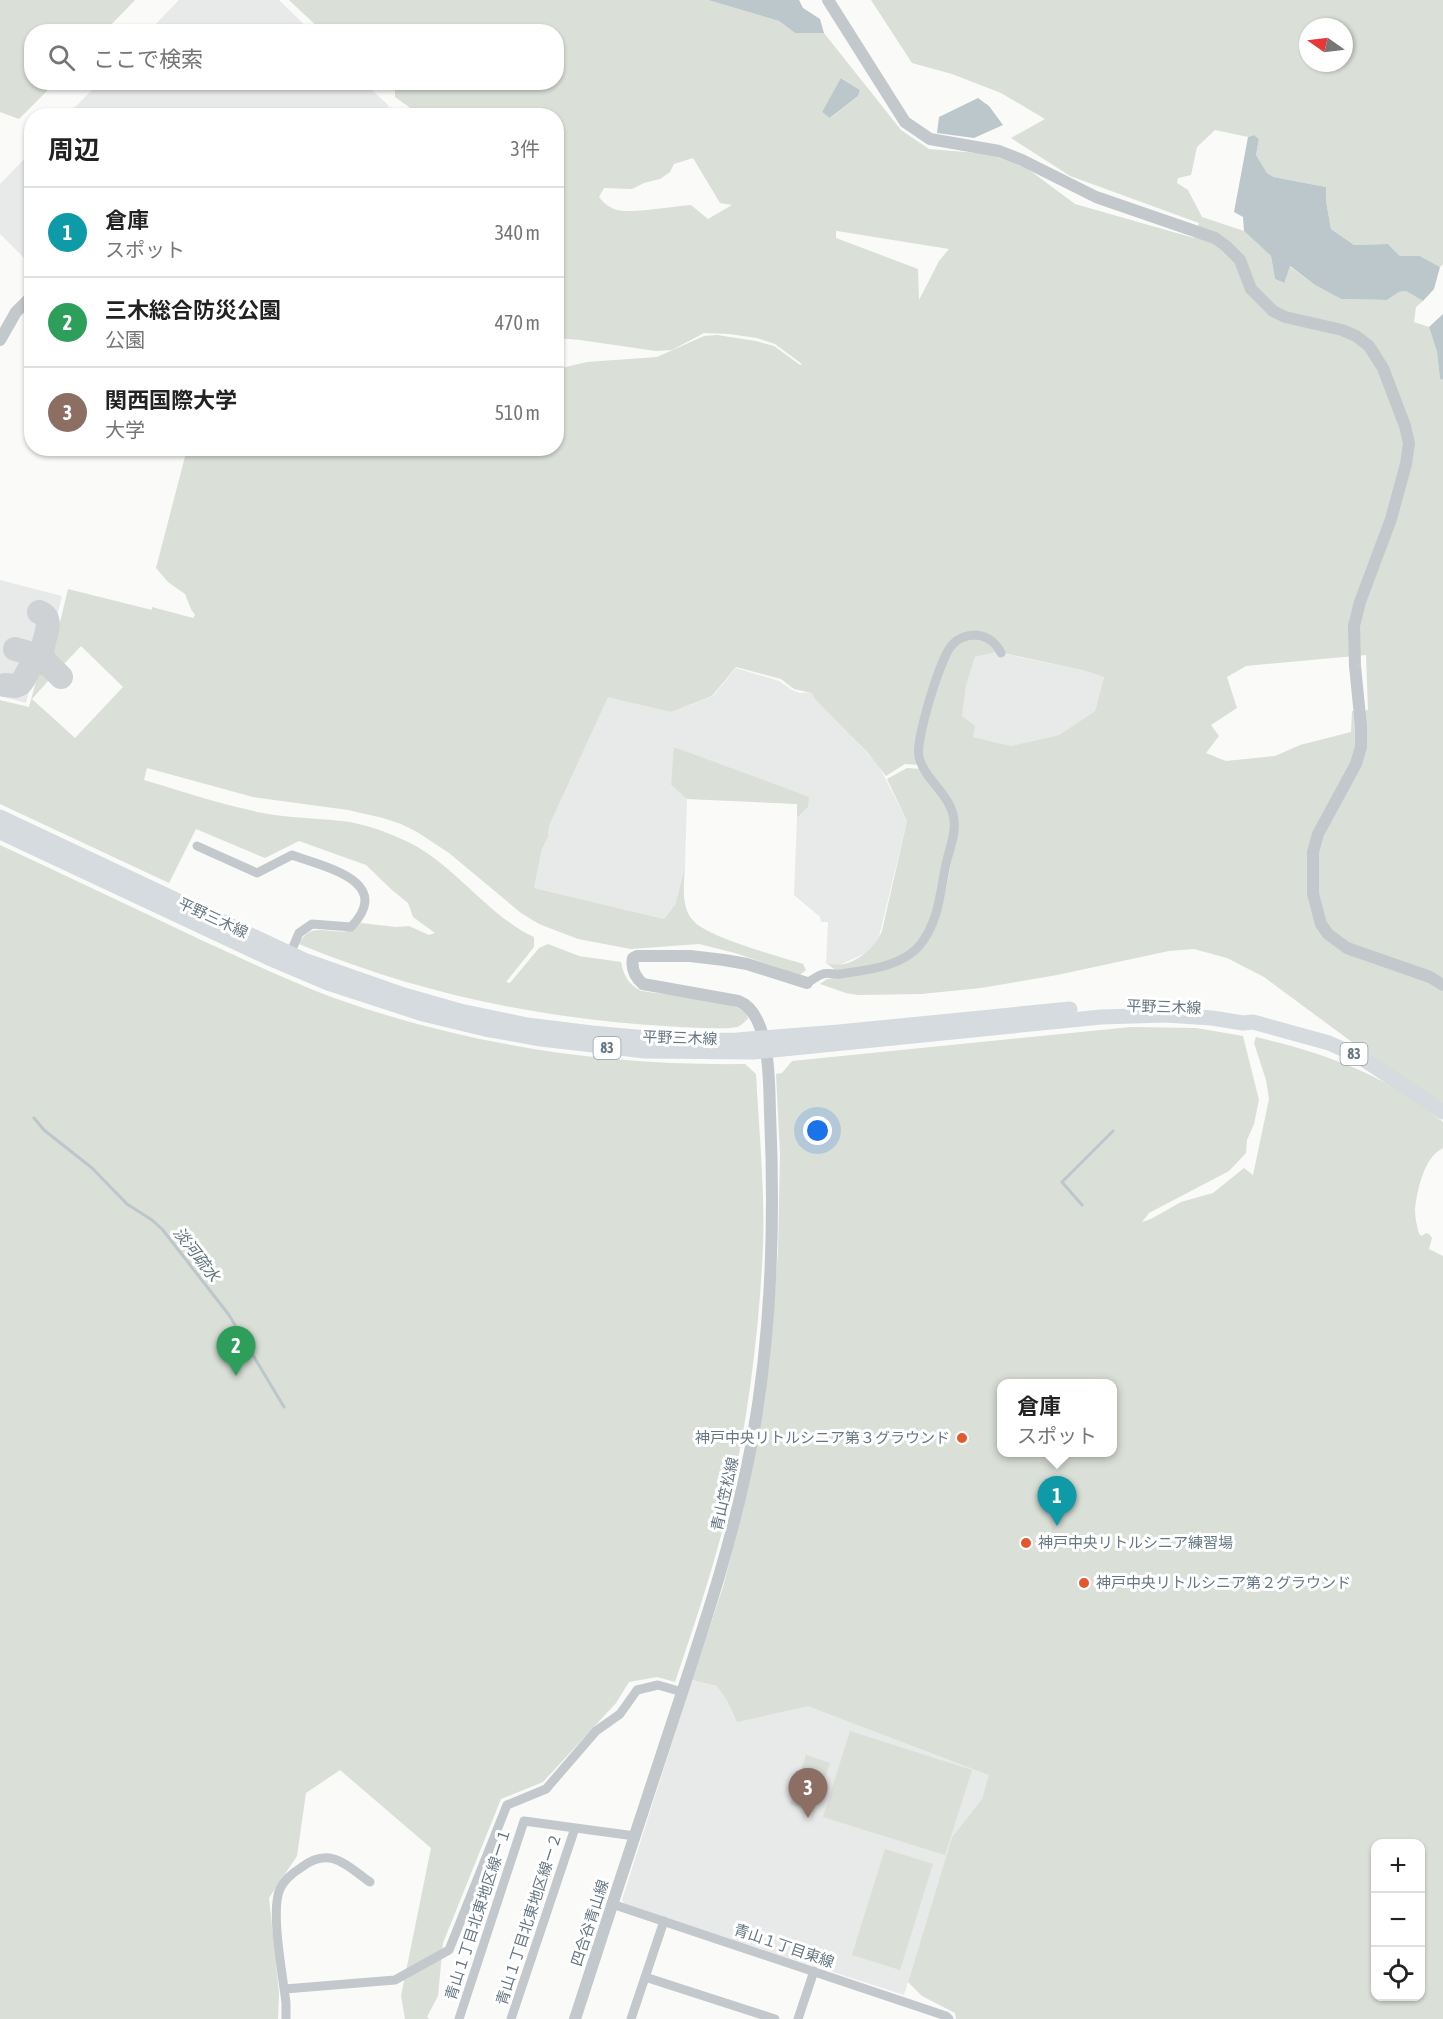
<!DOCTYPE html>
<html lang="ja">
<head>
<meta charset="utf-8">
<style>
	:root { --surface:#fff; --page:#f6f6f6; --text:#222; --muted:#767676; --line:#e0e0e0; --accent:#e4572e }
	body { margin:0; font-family:"Asap Condensed","Noto Sans JP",sans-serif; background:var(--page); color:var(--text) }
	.controls { position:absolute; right:18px; bottom:18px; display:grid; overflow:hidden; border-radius:12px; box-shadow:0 2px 4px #0004 }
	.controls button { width:54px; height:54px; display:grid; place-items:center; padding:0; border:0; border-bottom:2px solid var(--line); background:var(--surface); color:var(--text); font:30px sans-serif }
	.compass { position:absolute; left:1299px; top:18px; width:54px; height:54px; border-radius:50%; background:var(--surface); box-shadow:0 2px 4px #0004; rotate:284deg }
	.you { position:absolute; left:818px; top:1131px; width:21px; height:21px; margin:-15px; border:4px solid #fff; border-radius:50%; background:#1a73e8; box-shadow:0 0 0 9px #1a73e833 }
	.badge { display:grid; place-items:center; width:39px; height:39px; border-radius:50%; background:var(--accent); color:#fff; font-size:20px; font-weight:700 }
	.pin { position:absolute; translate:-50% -50px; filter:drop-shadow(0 2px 3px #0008) }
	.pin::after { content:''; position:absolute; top:32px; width:21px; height:18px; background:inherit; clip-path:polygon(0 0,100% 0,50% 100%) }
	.popup { position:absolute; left:997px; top:1379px; width:120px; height:78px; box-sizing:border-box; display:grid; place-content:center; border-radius:12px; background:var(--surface); filter:drop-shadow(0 2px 4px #0005); font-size:20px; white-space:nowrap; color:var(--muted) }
	.popup b { font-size:22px; color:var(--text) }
	.popup::after { content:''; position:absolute; left:50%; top:100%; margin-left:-12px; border:12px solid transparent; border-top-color:var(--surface) }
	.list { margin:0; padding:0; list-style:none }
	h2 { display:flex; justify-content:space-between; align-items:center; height:78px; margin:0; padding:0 24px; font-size:26px }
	h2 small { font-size:20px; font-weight:400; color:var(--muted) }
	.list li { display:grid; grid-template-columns:39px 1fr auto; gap:18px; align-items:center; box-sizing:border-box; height:90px; padding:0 24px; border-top:2px solid var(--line) }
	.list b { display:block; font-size:22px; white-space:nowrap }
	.list p { margin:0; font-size:20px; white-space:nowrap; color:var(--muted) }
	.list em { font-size:20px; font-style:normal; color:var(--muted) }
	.icon { flex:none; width:33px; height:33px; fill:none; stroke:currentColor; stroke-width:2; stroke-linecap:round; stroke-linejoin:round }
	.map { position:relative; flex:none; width:1443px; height:2019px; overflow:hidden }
	.search { position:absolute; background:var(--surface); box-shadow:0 2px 4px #0004; left:24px; top:24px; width:540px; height:66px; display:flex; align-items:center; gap:15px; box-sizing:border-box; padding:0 21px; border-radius:24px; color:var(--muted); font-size:22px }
	.panel { position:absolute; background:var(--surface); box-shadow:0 2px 4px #0004; left:24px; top:108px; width:540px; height:348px; border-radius:24px }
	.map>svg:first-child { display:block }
	.built { fill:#e8e9e9 }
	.green { fill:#dadfd7; fill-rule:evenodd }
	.water { fill:#bbc7cb }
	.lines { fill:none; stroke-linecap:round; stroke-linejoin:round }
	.stream { stroke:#bbc7cb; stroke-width:3 }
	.taxiway { stroke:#ced2d4; stroke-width:24 }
	.minor { stroke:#c3c8cc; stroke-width:9 }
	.tertiary { stroke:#c3c8cc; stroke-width:12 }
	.primary { stroke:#d6dbdf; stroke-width:15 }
	.poi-dot { fill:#e4572e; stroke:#fff; stroke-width:2 }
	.labels { text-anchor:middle; stroke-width:6; stroke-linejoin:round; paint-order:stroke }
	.shield { fill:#fff; stroke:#939fa8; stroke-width:1.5 }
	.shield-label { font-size:14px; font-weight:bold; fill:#657683 }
	.street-label { font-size:15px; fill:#657683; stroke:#fff }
	.poi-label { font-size:15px; fill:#657683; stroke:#fff; text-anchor:start }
	.water-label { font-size:16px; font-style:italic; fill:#60757c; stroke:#fff }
</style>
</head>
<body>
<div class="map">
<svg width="1443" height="2019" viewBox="0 0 1443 2019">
	<rect width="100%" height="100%" fill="#fafaf8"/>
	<!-- built -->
	<path class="built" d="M 179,0 L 279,0 L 311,31 L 149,31 Z
		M 99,83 L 364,83 L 388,105 L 388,115 L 67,115 Z
		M 31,152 L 31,265 L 0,234 L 0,184 Z
		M 0,580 L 62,596 L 44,669 L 40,669 L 34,672 L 26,703 L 0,696 Z
		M 996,652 L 1082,670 L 1104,677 L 1095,711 L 1059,735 L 1011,746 L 972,737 L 962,716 L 966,686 L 975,657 Z
		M 736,668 L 779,681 L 792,690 L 800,693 L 812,692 L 879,766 L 907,821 L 878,941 L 868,952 L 837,966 L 826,963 L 828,922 L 821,922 L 820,917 L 794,895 L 797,818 L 808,807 L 675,747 L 671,785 L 687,799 L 685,867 L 675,905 L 664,919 L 534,888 L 542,849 L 548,837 L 549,826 L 608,696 L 671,712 L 713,696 Z
		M 749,1675 L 990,1775 L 982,1799 L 952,1837 L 904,1995 L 625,1905 L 622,1900 L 692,1680 L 717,1686 Z"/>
	<!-- green -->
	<path class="green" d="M 0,0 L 135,0 L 105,31 L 32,32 L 32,82 L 55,83 L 19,119 L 0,112 Z
		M 289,0 L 708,0 L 779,21 L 795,33 L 824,33 L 901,130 L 929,149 L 990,154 L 1028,169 L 1075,204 L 1194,238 L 1199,223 L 1070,176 L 1011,138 L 1045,119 L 1001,93 L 952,74 L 912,63 L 871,0 L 1443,0 L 1443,264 L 1440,267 L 1420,256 L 1400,256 L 1388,244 L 1354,245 L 1331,229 L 1326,201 L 1326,187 L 1272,177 L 1267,173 L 1256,155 L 1259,139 L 1254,135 L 1248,137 L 1215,130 L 1197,147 L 1191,175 L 1178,178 L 1177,183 L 1188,190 L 1202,217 L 1244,231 L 1271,256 L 1275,279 L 1283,283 L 1289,266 L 1315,285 L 1341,299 L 1387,300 L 1399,292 L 1406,291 L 1423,301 L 1416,307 L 1414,322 L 1429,327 L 1437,352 L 1440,379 L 1443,380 L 1443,1103 L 1432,1099 L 1360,1048 L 1264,977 L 1227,958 L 1194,949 L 1169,951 L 1057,975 L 981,988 L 921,994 L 858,995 L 846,993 L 820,984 L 827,979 C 851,976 881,973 904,962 C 945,942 948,872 956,833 C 960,789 928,787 922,754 C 919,739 943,661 953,648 C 955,644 960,641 964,640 C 977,634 988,641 996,652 L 975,657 L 966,686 L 962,716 L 975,726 L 973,737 L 1011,746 L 1059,735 L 1095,711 L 1104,677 L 1082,670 L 1003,653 L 1001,645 C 981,631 959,625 945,650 C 933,682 907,733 919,765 L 905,764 L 886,776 L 868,753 L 815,699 L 812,693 L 794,689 L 781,679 L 736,667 L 712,696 L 671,712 L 608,697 L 549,826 L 548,837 L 542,849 L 534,888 L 664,919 L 675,905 L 685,867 C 684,883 681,904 691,918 C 703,937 779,956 803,964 L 806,970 L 800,975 L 735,953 L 699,944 L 631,949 L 578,939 L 539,924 L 521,913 L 449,853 L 417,832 L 401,824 L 383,818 L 348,810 L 253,797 L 147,768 L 144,780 C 184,792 222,805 263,813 C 289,818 315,818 341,821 C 364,823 390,833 410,843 C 457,867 487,915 534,937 L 534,947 L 506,982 L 510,983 L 539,948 L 548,944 L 579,956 L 621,962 C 624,976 628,984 641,991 C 661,994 731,1000 743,1011 C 747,1013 747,1015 748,1019 C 745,1021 741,1026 737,1027 C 726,1030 678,1027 664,1026 C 537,1018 417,993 299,944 C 312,914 342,945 361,923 L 396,927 L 409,926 L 429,935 L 435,933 L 413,917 L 408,903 L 392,890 L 366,865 L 299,841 L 265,858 L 196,829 L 169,883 L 0,804 L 0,700 L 29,707 L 38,674 L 41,672 L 48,681 L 32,699 L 75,738 L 123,687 L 81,646 L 64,664 L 52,655 L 68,589 L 152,610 L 152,607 L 193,618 L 195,615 L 191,609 L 185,594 L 168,582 L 156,568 L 187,449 L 556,448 L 557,369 L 587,362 L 657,357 L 704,336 L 717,335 L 756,341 L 774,346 L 800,365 L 802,364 L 775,344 L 757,338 L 729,334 L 704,333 L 672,350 L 656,351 L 580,340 L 557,338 L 556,116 L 416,115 L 416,112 L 395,97 L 395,83 L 556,82 L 556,32 L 358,32 L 349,28 L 347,31 L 322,31 ZM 1308,27 L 1344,27 L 1344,63 L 1308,63 ZM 842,78 L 860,90 L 858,96 L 831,118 L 822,112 ZM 693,158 L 720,203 L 732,205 L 708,219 L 691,205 C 674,206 627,215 614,209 C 607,206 603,202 599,197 L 604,188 L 632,189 L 644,183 L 660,179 L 670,172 L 674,164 ZM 836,231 L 837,231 L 949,249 L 939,261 L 919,300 L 918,269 L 836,238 ZM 1366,655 L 1368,710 L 1352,711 L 1351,732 L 1300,745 L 1275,756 L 1226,761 L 1206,753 L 1219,736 L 1211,725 L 1237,708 L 1227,677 L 1246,666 Z
		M 674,747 L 809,797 L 808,807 L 797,818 L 797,804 L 687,799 L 671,785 Z
		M 907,768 L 921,769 C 928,780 945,800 949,811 C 955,827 940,892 934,910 C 931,923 921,941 911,950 C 892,966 861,966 837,971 L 826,963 C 848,971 874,951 882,931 L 907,821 L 887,779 Z
		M 0,845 C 67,876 134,908 201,940 C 245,960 289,981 334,998 C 466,1045 605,1066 745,1064 L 756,1074 C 759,1131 765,1189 763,1247 C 759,1333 748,1419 729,1503 C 715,1564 695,1623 675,1682 L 657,1677 L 629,1682 L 616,1703 L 543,1782 L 501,1799 L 443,1943 L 438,1996 L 427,2017 L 429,2019 L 405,2019 L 401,1996 L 431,1848 L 340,1770 L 306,1793 L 297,1856 L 269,1898 L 279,1993 L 278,2019 L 0,2019 Z
		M 1131,1027 L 1196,1028 L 1243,1036 L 1259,1100 L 1254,1124 L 1247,1140 L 1246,1153 L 1229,1171 L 1149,1213 L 1142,1222 L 1151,1219 L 1181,1202 L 1213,1193 L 1244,1168 L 1253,1175 L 1269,1099 L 1266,1080 L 1254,1043 L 1256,1037 C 1327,1054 1385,1074 1443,1122 L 1443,1148 C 1424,1157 1417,1190 1415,1210 C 1415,1218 1417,1226 1419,1234 L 1422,1236 L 1426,1233 L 1429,1234 L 1432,1238 L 1429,1249 L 1443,1256 L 1443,2019 L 956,2019 L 955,2013 L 922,1996 L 908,1982 L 952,1837 L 982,1799 L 989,1775 L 808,1706 L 737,1722 L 728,1702 L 717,1686 L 692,1680 L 723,1587 L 743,1510 L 771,1344 L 778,1251 L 780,1154 L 776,1074 L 782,1073 L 792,1061 ZM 1002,1384 L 1112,1384 L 1112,1452 L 1002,1452 ZM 1376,1844 L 1420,1844 L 1420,1996 L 1376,1996 Z
		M 850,1731 L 972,1770 L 945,1855 L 823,1817 Z
		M 806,1755 L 830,1763 L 814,1812 L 790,1804 Z
		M 885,1849 L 933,1864 L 900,1970 L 852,1955 Z"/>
	<!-- water -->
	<path class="water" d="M 708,0 L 799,0 L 803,8 L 820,19 L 824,33 L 795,33 L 779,21 Z
		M 841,78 L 860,90 L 858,96 L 830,118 L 822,112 Z
		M 978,98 L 989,106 L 1003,125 L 974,138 L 937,133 L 939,117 Z
		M 1254,135 L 1259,139 L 1256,155 L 1267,173 L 1273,177 L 1326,187 L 1326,201 L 1331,229 L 1354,245 L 1388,244 L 1400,256 L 1420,256 L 1440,267 L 1434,289 L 1423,301 L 1406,291 L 1399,292 L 1387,300 L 1341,299 L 1315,285 L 1290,266 L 1284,283 L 1275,279 L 1271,256 L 1244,231 L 1243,217 L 1234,212 L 1248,137 Z
		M 1443,314 L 1443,380 L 1440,379 L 1437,352 L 1429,327 Z"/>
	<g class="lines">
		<!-- stream -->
		<path class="stream" d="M 34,1118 L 44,1130 L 92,1168 L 127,1204 L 152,1220 L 162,1229 L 229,1315 L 284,1407
			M 1082,1205 L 1062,1182 L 1113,1131"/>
		<!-- taxiway -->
		<path class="taxiway" d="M 39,612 C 59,620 38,643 43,659
			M 15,649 L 40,656 L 61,677
			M 5,685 L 15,686 L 20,684 C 30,674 27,658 47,664"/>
		<!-- minor -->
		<path class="minor" d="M 197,846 L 257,873 L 292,855 C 324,867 395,881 351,927 L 312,924 L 299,933 L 290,954
			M 807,983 C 812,980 817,976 823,974 C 828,972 834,975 840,974 C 866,970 902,967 920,945 C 939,921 940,893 946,864 C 949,850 956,835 954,820 C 951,794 925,781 919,757 C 915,741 940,658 952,645 C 958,638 967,635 976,635 C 988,636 996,643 1001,653
			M 612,1904 L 946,2016 L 949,2019
			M 645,1977 L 775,2019
			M 285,1989 L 395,1980 L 449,1950 L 507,1805 L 546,1789 L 596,1731 L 620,1714 L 637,1690 L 658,1685 L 682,1692
			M 286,2019 L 286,2003 C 283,1977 270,1910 280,1889 C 284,1880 294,1872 302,1867 C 330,1846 346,1865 370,1882
			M 459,2019 L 524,1821 L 635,1836
			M 511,2019 L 575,1828
			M 631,2019 L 664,1921
			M 798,2019 L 814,1971"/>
		<!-- tertiary -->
		<path class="tertiary" d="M 828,0 L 905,122 L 930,139 L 999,151 L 1022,160 L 1096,197 L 1215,238 L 1226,246 L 1240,260 L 1251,289 L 1273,311 L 1285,317 L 1342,330 L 1356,336 L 1369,346 L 1383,368 L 1405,426 L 1409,443 L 1406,464 L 1391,519 L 1360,602 L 1354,626 L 1355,666 L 1361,726 L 1361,747 L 1356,764 L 1318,834 L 1313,852 L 1313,894 L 1321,924 L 1328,934 L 1347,948 L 1430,977 L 1443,985
			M 0,340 L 16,312 L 32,296
			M 575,2019 C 607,1921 638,1824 671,1726 C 702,1632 734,1539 752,1441 C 772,1332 775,1223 770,1113 C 769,1083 771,1013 738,1001 L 643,984 C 635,977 631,968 633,958 L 637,956 L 690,956 L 724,960 L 747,964 L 807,983"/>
		<!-- primary -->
		<path class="primary" d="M 0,817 L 304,960 L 404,995 L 460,1011 L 527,1025 L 592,1033 L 680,1041 L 737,1040 L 839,1032 L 1070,1009
			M 0,832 L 269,958 L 328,983 L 423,1014 L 485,1029 L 541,1039 L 645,1051 L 753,1052 L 1101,1017 L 1165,1015 L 1212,1018 L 1243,1023 L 1253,1022 L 1329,1043 L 1360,1057 L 1443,1112"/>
	</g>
	<!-- markers -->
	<g class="poi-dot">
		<circle cx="962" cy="1438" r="6"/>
		<circle cx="1026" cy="1543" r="6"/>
		<circle cx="1084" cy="1583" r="6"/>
	</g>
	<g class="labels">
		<!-- shield labels -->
		<g class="shield">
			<rect x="593.5" y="1037" width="27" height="22" rx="4.5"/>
			<rect x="1340.5" y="1043" width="27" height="22" rx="4.5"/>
		</g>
		<g class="shield-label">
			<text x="607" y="1053">83</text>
			<text x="1354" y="1059">83</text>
		</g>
		<!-- street labels -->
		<g class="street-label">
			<text transform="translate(213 918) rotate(25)" y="5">平野三木線</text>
			<text transform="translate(1164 1007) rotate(2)" y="5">平野三木線</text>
			<text transform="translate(680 1038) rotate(2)" y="5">平野三木線</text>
			<text transform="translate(725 1494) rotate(-77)" y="5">青山笠松線</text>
			<text transform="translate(478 1914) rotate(-72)" y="5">青山１丁目北東地区線ー１</text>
			<text transform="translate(529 1919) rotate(-72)" y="5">青山１丁目北東地区線ー２</text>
			<text transform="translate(590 1923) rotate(-72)" y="5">四合谷青山線</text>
			<text transform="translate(784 1946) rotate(19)" y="5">青山１丁目東線</text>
		</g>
		<!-- poi labels -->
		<g class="poi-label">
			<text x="950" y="1443" text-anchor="end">神戸中央リトルシニア第３グラウンド</text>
			<text x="1038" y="1548">神戸中央リトルシニア練習場</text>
			<text x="1096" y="1588">神戸中央リトルシニア第２グラウンド</text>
		</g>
		<!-- water labels -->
		<g class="water-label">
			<text transform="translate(197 1254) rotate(52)" y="6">淡河疏水</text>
		</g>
	</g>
</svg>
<div class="controls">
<button>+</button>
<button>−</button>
<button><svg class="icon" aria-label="locate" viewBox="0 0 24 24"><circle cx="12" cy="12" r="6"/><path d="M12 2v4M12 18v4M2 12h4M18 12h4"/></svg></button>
</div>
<svg class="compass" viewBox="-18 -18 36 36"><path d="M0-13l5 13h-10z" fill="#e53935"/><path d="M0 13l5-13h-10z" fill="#767676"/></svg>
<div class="you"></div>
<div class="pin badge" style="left:1057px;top:1526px;background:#0f9aa8">1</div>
<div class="popup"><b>倉庫</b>スポット</div>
<div class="pin badge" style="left:236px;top:1376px;background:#2e9e5b">2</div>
<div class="pin badge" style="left:808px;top:1818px;background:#8d6e63">3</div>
<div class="search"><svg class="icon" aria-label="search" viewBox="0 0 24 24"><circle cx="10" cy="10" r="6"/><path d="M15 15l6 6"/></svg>ここで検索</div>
<section class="panel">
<h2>周辺<small>3件</small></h2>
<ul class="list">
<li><span class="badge" style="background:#0f9aa8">1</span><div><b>倉庫</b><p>スポット</p></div><em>340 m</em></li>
<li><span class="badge" style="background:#2e9e5b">2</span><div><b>三木総合防災公園</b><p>公園</p></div><em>470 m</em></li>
<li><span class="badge" style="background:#8d6e63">3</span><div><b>関西国際大学</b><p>大学</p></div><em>510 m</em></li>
</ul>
</section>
</div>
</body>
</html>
